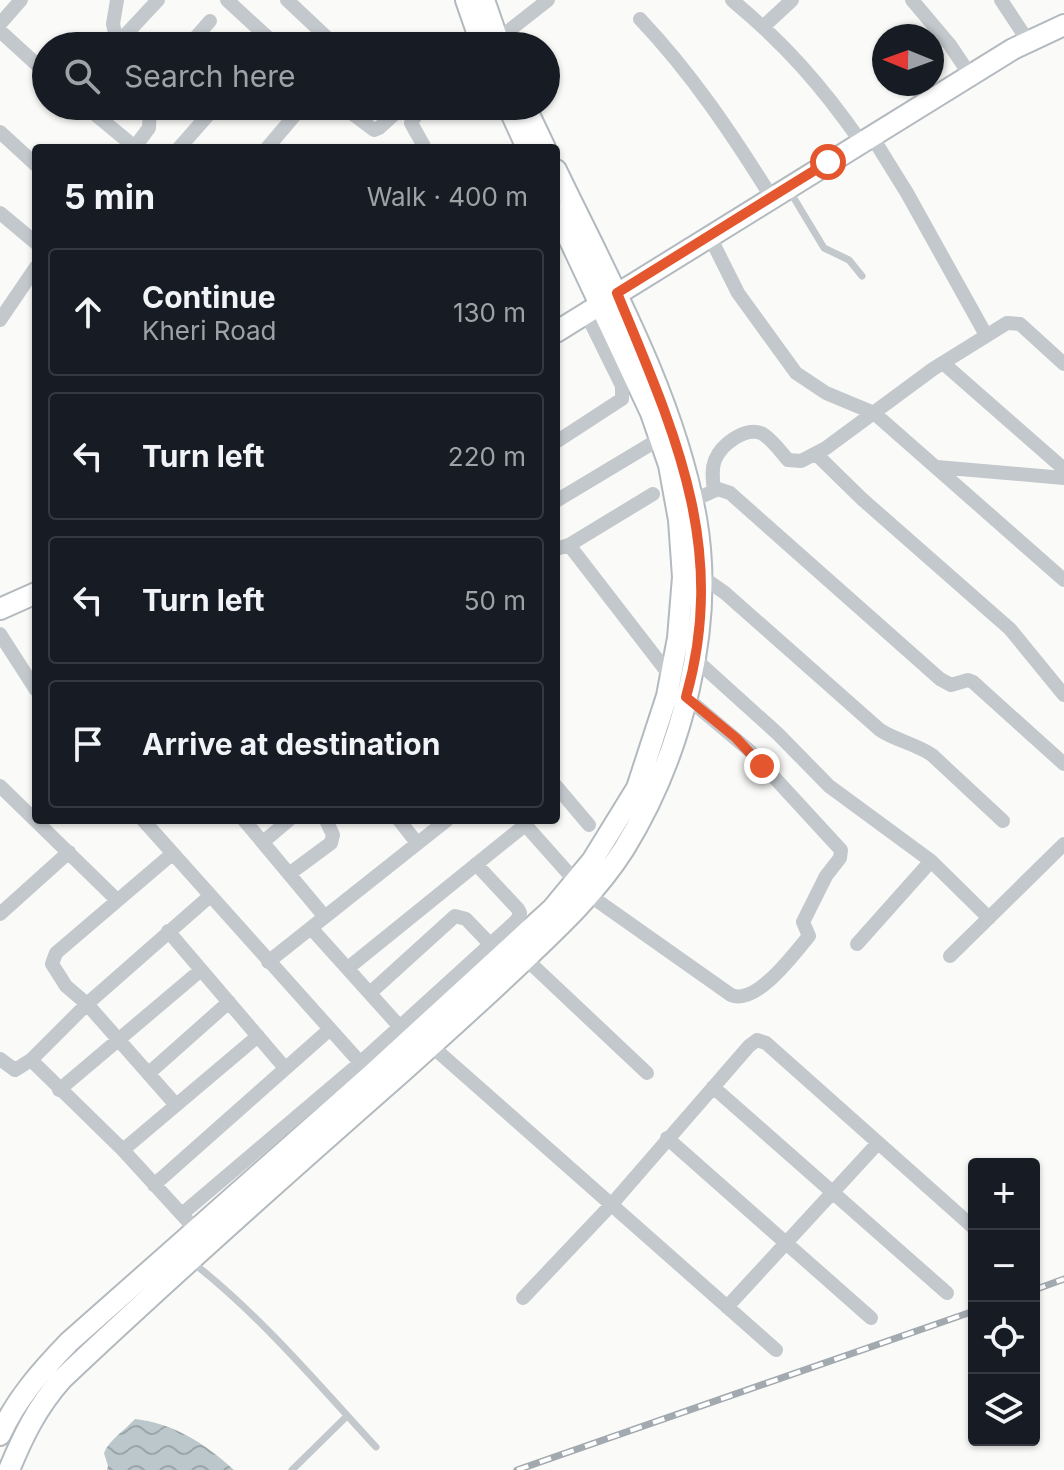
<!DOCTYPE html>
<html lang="en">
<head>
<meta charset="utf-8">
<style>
	:root { --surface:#171b24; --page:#20242c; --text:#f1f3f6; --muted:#9ea1a6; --line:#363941 }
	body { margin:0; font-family:Inter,sans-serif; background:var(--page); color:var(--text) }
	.controls { position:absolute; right:24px; bottom:24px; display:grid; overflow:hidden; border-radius:8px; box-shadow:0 2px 6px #0004 }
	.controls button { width:72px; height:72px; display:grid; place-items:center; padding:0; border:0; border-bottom:2px solid var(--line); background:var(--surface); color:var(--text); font:40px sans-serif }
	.compass { position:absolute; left:872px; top:24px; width:72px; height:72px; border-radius:50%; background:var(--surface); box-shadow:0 2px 6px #0004; rotate:271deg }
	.stop { position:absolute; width:24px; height:24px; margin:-18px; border:6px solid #e4572e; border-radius:50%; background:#fff }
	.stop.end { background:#e4572e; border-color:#fff; box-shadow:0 2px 8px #0008 }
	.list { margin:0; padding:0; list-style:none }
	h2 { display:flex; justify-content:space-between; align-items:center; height:104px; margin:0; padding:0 32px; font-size:34px }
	h2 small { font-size:26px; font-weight:400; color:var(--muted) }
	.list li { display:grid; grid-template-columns:52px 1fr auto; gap:24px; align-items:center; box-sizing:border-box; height:128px; margin:0 16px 16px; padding:0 16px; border:2px solid var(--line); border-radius:8px }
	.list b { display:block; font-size:30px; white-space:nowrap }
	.list p { margin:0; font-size:26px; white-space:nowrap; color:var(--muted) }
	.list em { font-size:26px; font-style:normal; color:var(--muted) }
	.icon { flex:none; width:44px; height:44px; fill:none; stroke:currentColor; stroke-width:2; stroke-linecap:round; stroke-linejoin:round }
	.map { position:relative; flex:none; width:1064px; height:1470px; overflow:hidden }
	.search { position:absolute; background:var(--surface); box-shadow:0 2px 6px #0004; left:32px; top:32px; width:528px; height:88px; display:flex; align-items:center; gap:20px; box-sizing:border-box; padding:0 28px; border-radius:44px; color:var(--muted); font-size:30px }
	.panel { position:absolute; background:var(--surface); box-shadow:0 2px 6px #0004; left:32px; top:144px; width:528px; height:680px; border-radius:8px }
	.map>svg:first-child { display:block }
	.water { fill:url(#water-waves) }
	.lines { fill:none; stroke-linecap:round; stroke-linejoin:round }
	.secondary-casing { stroke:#b3babf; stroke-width:24 }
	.lane { stroke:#c3c8cc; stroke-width:7 }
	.street { stroke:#c3c8cc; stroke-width:14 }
	.secondary { stroke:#fff; stroke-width:20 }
	.rail-casing { stroke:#a2aab0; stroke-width:7 }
	.rail { stroke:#fff; stroke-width:4; stroke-dasharray:12; stroke-linecap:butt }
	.route { stroke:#e4572e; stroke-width:10 }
</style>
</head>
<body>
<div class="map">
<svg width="1064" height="1470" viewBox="0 0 1064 1470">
	<defs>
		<pattern id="water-waves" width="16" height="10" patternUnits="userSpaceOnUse" patternTransform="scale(2)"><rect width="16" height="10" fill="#bbc7cb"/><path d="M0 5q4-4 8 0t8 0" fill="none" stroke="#9ca6aa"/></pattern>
	</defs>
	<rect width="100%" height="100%" fill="#fafaf8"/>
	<!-- water -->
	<path class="water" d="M 135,1419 C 173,1423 206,1444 234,1470 L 107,1470 L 108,1466 L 104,1453 C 109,1440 125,1430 135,1419 Z"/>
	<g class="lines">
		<defs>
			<path id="secondary" d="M 466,0 L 482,46
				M 484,0 L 500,46
				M 508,106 L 527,148
				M 525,106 L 545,148
				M 556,332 L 1013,49 L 1064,25
				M 0,609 L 36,593
				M 0,1435 C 16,1399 42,1370 69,1342 L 371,1075 L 553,908 L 592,861 L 637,788 L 667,696 L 678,638 L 683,577 L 679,520 L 669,465 L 651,413 L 556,211
				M 9,1470 C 23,1436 37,1407 62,1379 C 173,1274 287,1173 402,1072 C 441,1037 480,1002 519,965 C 557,929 596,893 624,849 C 682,755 715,627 696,518 C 674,396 609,280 556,170"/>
		</defs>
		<!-- secondary casing -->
		<use href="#secondary" class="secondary-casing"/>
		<!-- lane -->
		<path class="lane" d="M 789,190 L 824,248 L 849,260 L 862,276
			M 192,1262 C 261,1316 317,1383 376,1447
			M 292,1470 L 347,1416"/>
		<!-- street -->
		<path class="street" d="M 117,0 L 113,24 L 118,46
			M 227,0 L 277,46
			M 287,0 L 336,46
			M 732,0 C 786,45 821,85 861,142
			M 912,0 L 950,45 L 970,75
			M 1001,0 L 1028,41
			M 640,19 C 692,74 732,134 772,198
			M 0,24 L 21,0
			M 764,26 L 792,0
			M 0,31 L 46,73
			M 497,40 L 548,0
			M 117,44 L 158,0
			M 188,46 L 210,21
			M 85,106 L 136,148
			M 342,106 L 374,130 L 379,128 L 401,108
			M 0,132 L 36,165
			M 871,135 L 907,193 L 986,335
			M 134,148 L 149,128 L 150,106
			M 179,148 L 216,106
			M 267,148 L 295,115
			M 425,148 L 411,123 L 416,115 L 429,106
			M 0,213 L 36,243
			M 710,237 L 738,293 L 796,373 L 826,393 L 874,413 L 1064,580
			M 0,320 L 36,267
			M 943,363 L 1064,469
			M 556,442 L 622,399 L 622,386 L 586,313
			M 816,454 L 862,499 L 1010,629 L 1064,695
			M 937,467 L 1064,478
			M 714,491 C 713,480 711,470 715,460 C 721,445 744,427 761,433 C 771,438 780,451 788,460 L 801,461 L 826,448 L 933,369 L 1007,323 L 1020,324 L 1064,364
			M 556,501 L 661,438
			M 692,501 L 718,489 L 730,493 L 940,679 L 951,685 L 968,680 L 973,682 L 1064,764
			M 569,545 L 671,677
			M 556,549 L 569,545 L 653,494
			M 701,576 L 725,593 L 880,730 C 897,741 916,744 932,755 L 1003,821
			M 0,634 L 36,690
			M 695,659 L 778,734 L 829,786 L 931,861 L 989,918
			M 0,786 L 117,900
			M 556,786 L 589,825
			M 143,820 L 365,1068
			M 244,820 L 325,917
			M 399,820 L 417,843
			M 521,820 L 585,892 L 731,995 C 756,1006 794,954 809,936 L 803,922 L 826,876 L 840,858 L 841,850 L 750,751 L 681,693
			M 263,842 L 289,820
			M 172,854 L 56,953 L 52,964 L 66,986 L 87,1004 L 176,1105
			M 289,874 L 331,843 L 333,835 L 326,820
			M 0,914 L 69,852
			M 311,928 L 400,1027
			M 168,931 L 285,1068
			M 857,944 L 931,861
			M 950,956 L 1064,844
			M 526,959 L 647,1073
			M 268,962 L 447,820
			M 348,968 L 525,825
			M 370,993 L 455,916 L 466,919 L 491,945
			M 426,1041 L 776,1350
			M 0,1059 L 15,1070 L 31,1060 L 123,1150 L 196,1230
			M 31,1060 L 87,1004 L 210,896
			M 149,1073 L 229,1002
			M 713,1087 L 947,1293
			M 59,1090 L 201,970
			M 667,1138 L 871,1318
			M 123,1150 L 258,1036
			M 154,1185 L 329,1030
			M 182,1214 L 360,1063 L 517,920 L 520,913 L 518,909 L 476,864
			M 523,1298 L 611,1205 L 749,1046 L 757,1040 L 766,1043 L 974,1228
			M 727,1307 L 878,1143"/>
		<!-- secondary -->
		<use href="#secondary" class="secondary"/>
		<defs>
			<path id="rail" d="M 1034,1290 L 1064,1279
				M 517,1470 L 974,1311"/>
		</defs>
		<!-- rail casing -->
		<use href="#rail" class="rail-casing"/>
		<!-- rail -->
		<use href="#rail" class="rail"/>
	</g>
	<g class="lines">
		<!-- route -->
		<path class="route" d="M 762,766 L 736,738 L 686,697 C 729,547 673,429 617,293 L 828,162"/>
	</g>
</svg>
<div class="controls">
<button>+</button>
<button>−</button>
<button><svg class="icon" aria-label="locate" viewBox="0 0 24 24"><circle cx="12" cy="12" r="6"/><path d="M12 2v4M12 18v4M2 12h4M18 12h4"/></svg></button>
<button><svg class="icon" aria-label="layers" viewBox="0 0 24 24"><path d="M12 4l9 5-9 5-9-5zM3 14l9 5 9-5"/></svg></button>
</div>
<svg class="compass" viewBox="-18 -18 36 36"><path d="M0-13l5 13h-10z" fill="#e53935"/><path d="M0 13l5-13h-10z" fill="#9ea1a6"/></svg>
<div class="stop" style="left:828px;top:162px"></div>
<div class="stop end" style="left:762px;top:766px"></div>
<div class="search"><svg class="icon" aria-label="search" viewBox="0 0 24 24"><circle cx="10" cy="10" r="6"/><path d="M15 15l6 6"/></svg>Search here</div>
<section class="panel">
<h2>5 min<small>Walk · 400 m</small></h2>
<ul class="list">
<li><svg class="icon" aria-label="ahead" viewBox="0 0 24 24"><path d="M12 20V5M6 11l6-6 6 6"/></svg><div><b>Continue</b><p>Kheri Road</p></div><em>130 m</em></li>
<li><svg class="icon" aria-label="left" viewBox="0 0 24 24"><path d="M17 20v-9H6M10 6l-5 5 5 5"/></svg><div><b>Turn left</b></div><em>220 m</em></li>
<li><svg class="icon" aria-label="left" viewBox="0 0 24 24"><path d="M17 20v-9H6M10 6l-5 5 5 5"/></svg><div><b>Turn left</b></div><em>50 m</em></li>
<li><svg class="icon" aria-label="arrive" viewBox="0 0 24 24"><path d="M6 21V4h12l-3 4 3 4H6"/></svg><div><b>Arrive at destination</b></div></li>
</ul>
</section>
</div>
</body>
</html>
